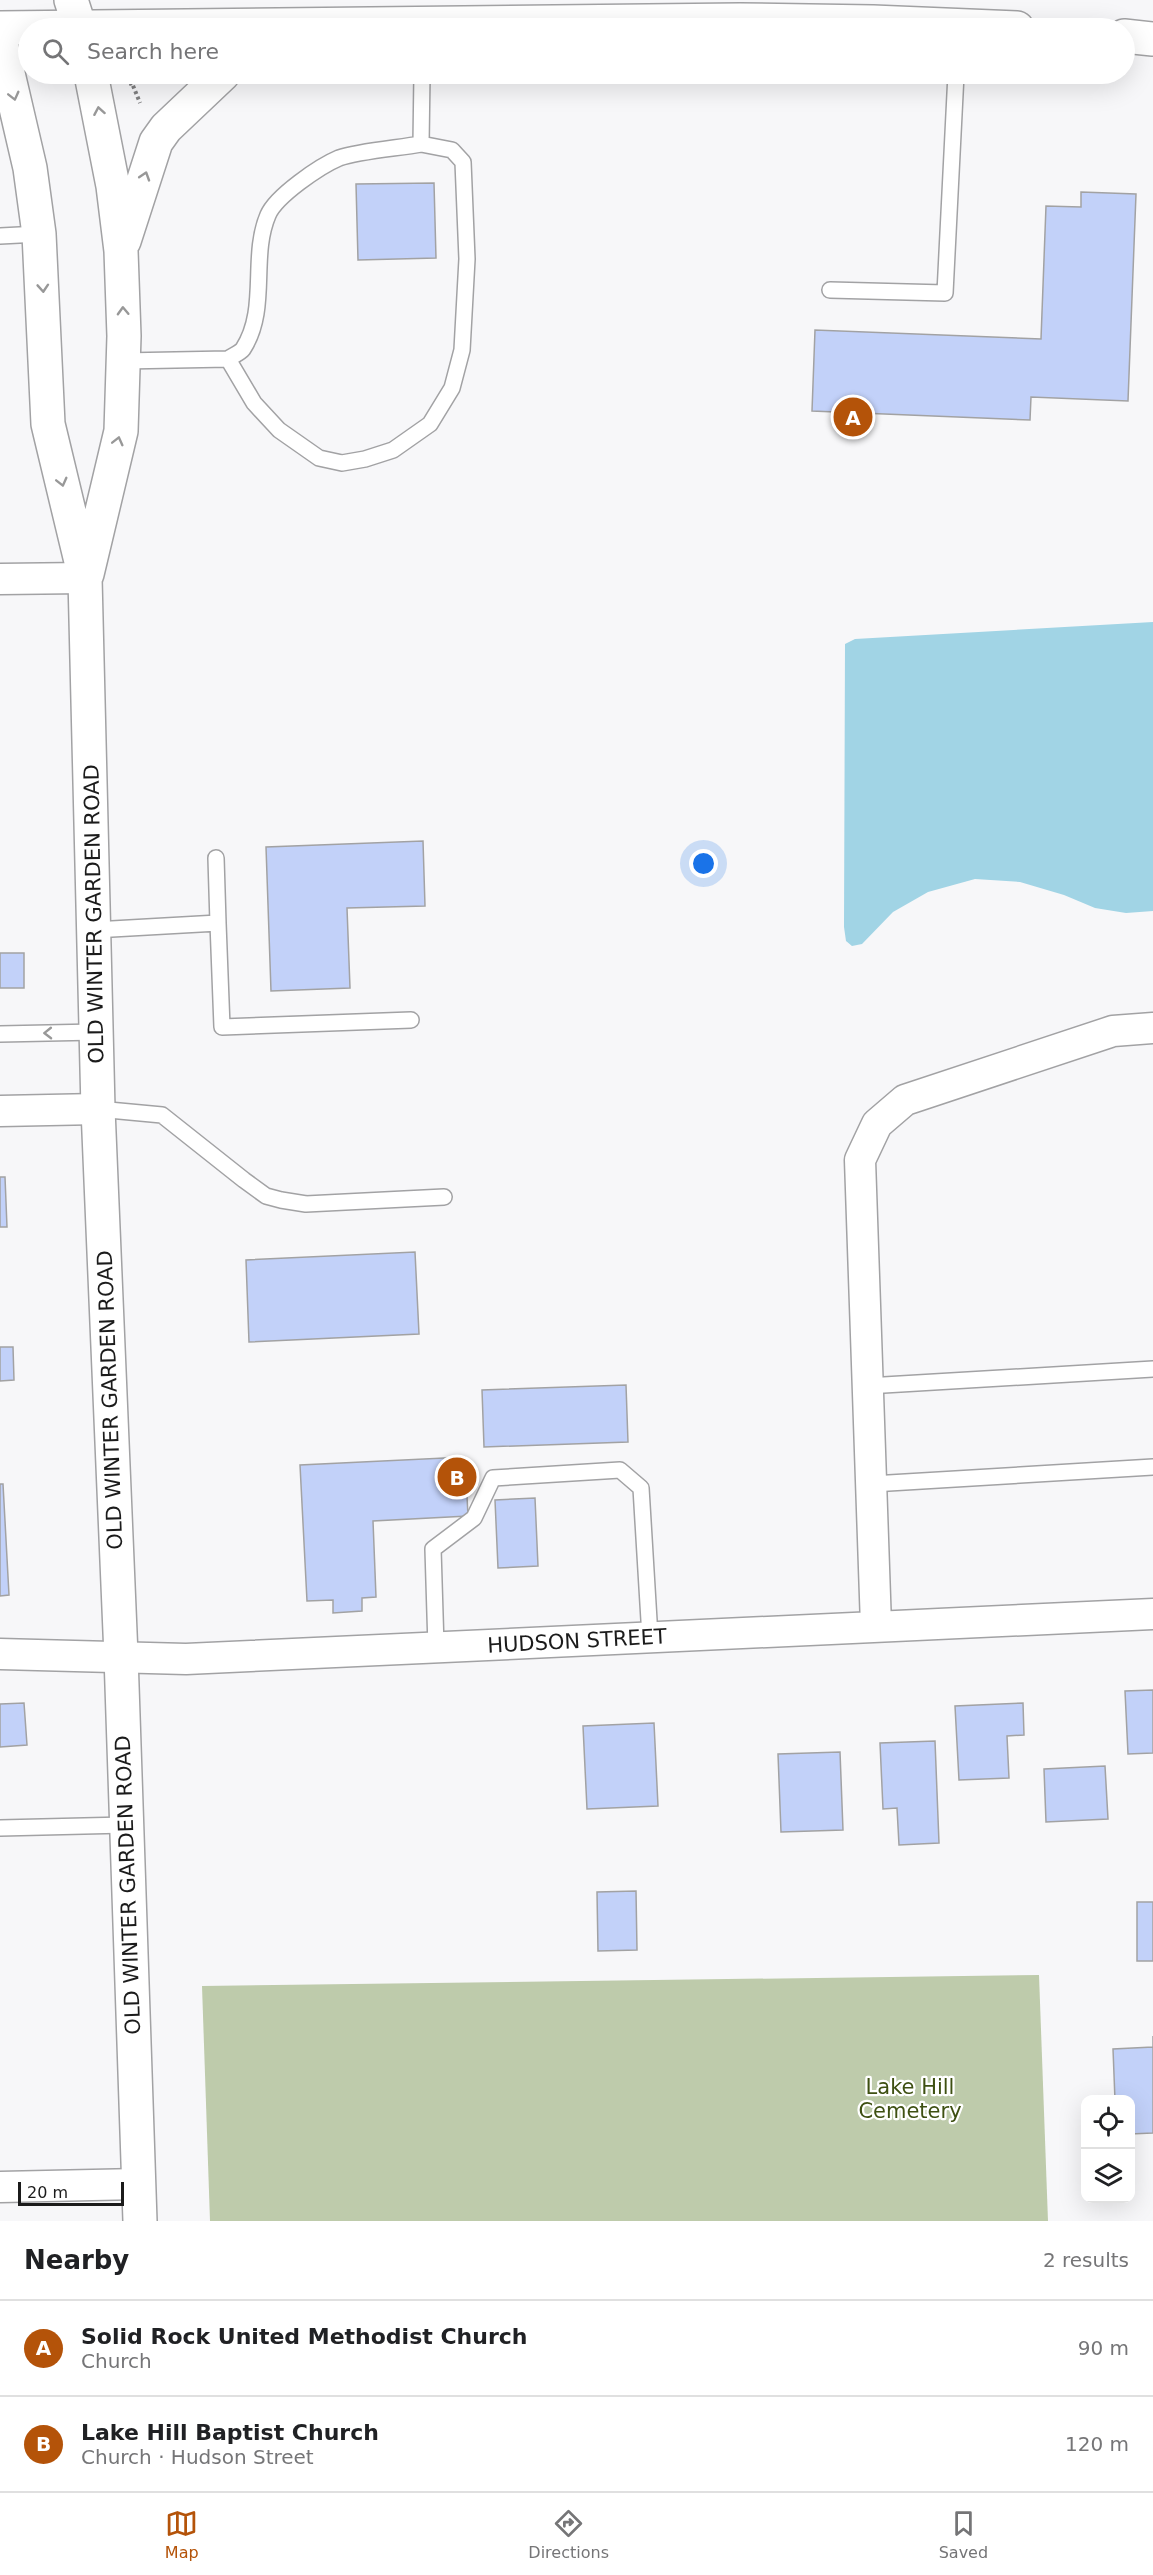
<!DOCTYPE html>
<html lang="en">
<head>
<meta charset="utf-8">
<style>
	:root { --surface:#fff; --page:#f6f6f6; --text:#202124; --muted:#757577; --line:#e0e0e0; --accent:#b45309 }
	body { margin:0; font-family:"DejaVu Sans",sans-serif; background:var(--page); color:var(--text) }
	.controls { position:absolute; right:18px; bottom:18px; display:grid; overflow:hidden; border-radius:12px; box-shadow:0 6px 24px #0002 }
	.controls button { width:54px; height:54px; display:grid; place-items:center; padding:0; border:0; border-bottom:2px solid var(--line); background:var(--surface); color:var(--text); font:30px sans-serif }
	.scale { position:absolute; left:18px; bottom:15px; width:106px; box-sizing:border-box; padding-left:6px; border:3px solid #1b1b1b; border-top:0; font-size:16px; line-height:21px; white-space:nowrap; color:#1b1b1b; -webkit-text-stroke:4px #fff; paint-order:stroke }
	.you { position:absolute; left:704px; top:864px; width:21px; height:21px; margin:-15px; border:4px solid #fff; border-radius:50%; background:#1a73e8; box-shadow:0 0 0 9px #1a73e833 }
	.badge { display:grid; place-items:center; width:39px; height:39px; border-radius:50%; background:var(--accent); color:#fff; font-size:20px; font-weight:700 }
	.pin { position:absolute; translate:-50% -50%; border:3px solid #fff; box-shadow:0 2px 6px #0006 }
	.list { margin:0; padding:0; list-style:none }
	h2 { display:flex; justify-content:space-between; align-items:center; height:78px; margin:0; padding:0 24px; font-size:26px }
	h2 small { font-size:20px; font-weight:400; color:var(--muted) }
	.list li { display:grid; grid-template-columns:39px 1fr auto; gap:18px; align-items:center; box-sizing:border-box; height:96px; padding:0 24px; border-top:2px solid var(--line) }
	.list b { display:block; font-size:22px; white-space:nowrap }
	.list p { margin:0; font-size:20px; white-space:nowrap; color:var(--muted) }
	.list em { font-size:20px; font-style:normal; color:var(--muted) }
	.icon { flex:none; width:33px; height:33px; fill:none; stroke:currentColor; stroke-width:2; stroke-linecap:round; stroke-linejoin:round }
	.map { position:relative; flex:none; width:1153px; height:2221px; overflow:hidden }
	.search { position:absolute; background:var(--surface); box-shadow:0 6px 24px #0002; left:18px; right:18px; top:18px; height:66px; display:flex; align-items:center; gap:15px; box-sizing:border-box; padding:0 21px; border-radius:33px; color:var(--muted); font-size:22px }
	.sheet { height:270px; background:var(--surface) }
	nav { display:flex; justify-content:space-around; align-items:center; box-sizing:border-box; height:84px; border-top:2px solid var(--line); background:var(--surface); font-size:16px; color:var(--muted) }
	nav a { display:grid; justify-items:center; gap:3px }
	nav .on { color:var(--accent) }
	.map>svg:first-child { display:block }
	.green { fill:#becbab }
	.water { fill:#a1d4e5 }
	.building { fill:#c2d1f9; stroke:#a2a2a3; stroke-width:1.5 }
	.lines { fill:none; stroke-linecap:round; stroke-linejoin:round }
	.lane-casing { stroke:#a2a2a4; stroke-width:18 }
	.street-casing { stroke:#a2a2a4; stroke-width:33 }
	.secondary-casing { stroke:#a2a2a4; stroke-width:36 }
	.primary-casing { stroke:#a2a2a4; stroke-width:36 }
	.path { stroke:#7f7f80; stroke-width:4; stroke-dasharray:3 3; stroke-linecap:butt }
	.lane { stroke:#fff; stroke-width:15 }
	.street { stroke:#fff; stroke-width:30 }
	.secondary { stroke:#fff; stroke-width:33 }
	.primary { stroke:#fff; stroke-width:33 }
	.oneway { stroke:#989898 }
	.labels { text-anchor:middle; stroke-width:4.5; stroke-linejoin:round; paint-order:stroke }
	.street-label { font-size:21px; fill:#1b1b1b; stroke:#fff }
	.park-label { font-size:21px; fill:#3e5012; stroke:#fff }
</style>
</head>
<body>
<div class="map">
<svg width="1153" height="2221" viewBox="0 0 1153 2221">
	<rect width="100%" height="100%" fill="#f7f7f9"/>
	<!-- green -->
	<path class="green" d="M 1039,1975 L 1048,2221 L 210,2221 L 202,1986 Z"/>
	<!-- water -->
	<path class="water" d="M 1153,622 L 1153,911 L 1126,913 L 1095,908 L 1064,895 L 1020,882 L 975,879 L 928,892 L 893,912 L 862,944 L 852,946 L 846,941 L 844,927 L 845,644 L 855,639 Z"/>
	<!-- building -->
	<path class="building" d="M 434,183 L 436,258 L 358,260 L 356,184 Z
		M 1081,192 L 1136,194 L 1128,401 L 1031,397 L 1030,420 L 812,411 L 815,330 L 1041,339 L 1046,206 L 1081,207 Z
		M 423,841 L 425,906 L 347,908 L 350,988 L 271,991 L 266,847 Z
		M 0,953 L 24,953 L 24,988 L 0,988 Z
		M 0,1177 L 5,1177 L 7,1227 L 0,1227 Z
		M 415,1252 L 419,1334 L 249,1342 L 246,1260 Z
		M 0,1347 L 13,1347 L 14,1380 L 0,1381 Z
		M 626,1385 L 628,1442 L 484,1447 L 482,1390 Z
		M 465,1457 L 468,1516 L 373,1521 L 376,1597 L 362,1598 L 362,1611 L 333,1613 L 333,1600 L 307,1601 L 300,1465 Z
		M 0,1484 L 3,1484 L 9,1595 L 0,1596 Z
		M 535,1498 L 538,1566 L 498,1568 L 495,1500 Z
		M 1153,1690 L 1153,1753 L 1128,1754 L 1125,1691 Z
		M 24,1703 L 27,1745 L 0,1747 L 0,1704 Z
		M 1023,1703 L 1024,1735 L 1007,1736 L 1009,1778 L 959,1780 L 955,1706 Z
		M 654,1723 L 658,1806 L 587,1809 L 583,1726 Z
		M 935,1741 L 939,1843 L 899,1845 L 897,1808 L 883,1809 L 880,1743 Z
		M 840,1752 L 843,1830 L 781,1832 L 778,1754 Z
		M 1105,1766 L 1108,1819 L 1046,1822 L 1044,1769 Z
		M 636,1891 L 637,1950 L 598,1951 L 597,1892 Z
		M 1137,1902 L 1153,1902 L 1153,1961 L 1137,1961 Z
		M 1153,2036 L 1153,2133 L 1130,2134 L 1130,2100 L 1115,2100 L 1113,2049 L 1153,2047 Z"/>
	<g class="lines">
		<defs>
			<path id="lane" d="M 0,236 L 39,234
				M 830,290 L 945,293 L 956,74
				M 228,359 L 254,403 L 279,430 L 319,458 L 342,463 L 365,459 L 393,450 L 430,424 L 452,388 L 462,350 L 467,259 L 463,162 L 452,150 L 421,144
				M 123,361 L 228,359 C 232,356 240,353 243,349 C 269,309 250,257 268,215 C 276,196 320,166 339,158 C 359,151 399,148 421,144 L 422,74
				M 216,858 L 218,923
				M 94,930 L 218,923 L 222,1027 L 411,1020
				M 0,1034 L 96,1032
				M 98,1109 L 162,1115 L 244,1180 L 266,1196 L 281,1200 L 306,1204 L 444,1197
				M 867,1386 L 1153,1369
				M 872,1484 L 1153,1467
				M 436,1647 L 433,1549 L 474,1518 L 493,1478 L 620,1470 L 641,1488 L 650,1637
				M 0,1828 L 126,1825"/>
			<path id="street" d="M 0,579 L 85,578
				M 0,1111 L 98,1109
				M 876,1626 L 860,1160 L 877,1124 L 905,1100 L 1113,1031 L 1153,1028
				M 0,1654 L 186,1659 L 1153,1614
				M 0,2187 L 139,2184"/>
			<path id="secondary" d="M 71,0 L 80,28
				M 0,39 L 30,168 L 39,234 L 48,424 L 85,578 L 98,1109 L 121,1656 L 140,2221
				M 124,241 L 156,142 L 166,128 L 223,74
				M 87,574 L 121,431 L 124,336 L 121,251 L 113,186 L 91,74"/>
			<path id="primary" d="M 0,28 L 740,20 L 873,22 L 1017,28
				M 1124,36 L 1153,39"/>
		</defs>
		<!-- lane casing -->
		<use href="#lane" class="lane-casing"/>
		<!-- street casing -->
		<use href="#street" class="street-casing"/>
		<!-- secondary casing -->
		<use href="#secondary" class="secondary-casing"/>
		<!-- primary casing -->
		<use href="#primary" class="primary-casing"/>
		<!-- path -->
		<path class="path" d="M 130,74 L 132,83
			M 129,84 L 132,83 L 140,103"/>
		<!-- lane -->
		<use href="#lane" class="lane"/>
		<!-- street -->
		<use href="#street" class="street"/>
		<!-- secondary -->
		<use href="#secondary" class="secondary"/>
		<!-- primary -->
		<use href="#primary" class="primary"/>
	</g>
	<!-- one-way arrows -->
	<defs><path id="oneway-chevron" d="M-2-3.5L2.5 0L-2 3.5" fill="none" stroke-width="1.6" stroke-linecap="round" stroke-linejoin="round" transform="scale(1.5)"/></defs>
	<g class="oneway">
		<use href="#oneway-chevron" transform="translate(14 96) rotate(76)"/>
		<use href="#oneway-chevron" transform="translate(99 111) rotate(-100)"/>
		<use href="#oneway-chevron" transform="translate(145 176) rotate(-72)"/>
		<use href="#oneway-chevron" transform="translate(43 288) rotate(86)"/>
		<use href="#oneway-chevron" transform="translate(123 311) rotate(-92)"/>
		<use href="#oneway-chevron" transform="translate(118 441) rotate(-76)"/>
		<use href="#oneway-chevron" transform="translate(62 482) rotate(76)"/>
		<use href="#oneway-chevron" transform="translate(48 1033) rotate(179)"/>
	</g>
	<g class="labels">
		<!-- street labels -->
		<g class="street-label">
			<text transform="translate(94 914) rotate(-91)" y="7">OLD WINTER GARDEN ROAD</text>
			<text transform="translate(110 1400) rotate(-92)" y="7">OLD WINTER GARDEN ROAD</text>
			<text transform="translate(577 1641) rotate(-3)" y="7">HUDSON STREET</text>
			<text transform="translate(128 1885) rotate(-92)" y="7">OLD WINTER GARDEN ROAD</text>
		</g>
		<!-- park labels -->
		<g class="park-label">
			<text x="910" y="2094">Lake Hill<tspan x="910" dy="24">Cemetery</tspan></text>
		</g>
	</g>
</svg>
<div class="controls">
<button><svg class="icon" aria-label="locate" viewBox="0 0 24 24"><circle cx="12" cy="12" r="6"/><path d="M12 2v4M12 18v4M2 12h4M18 12h4"/></svg></button>
<button><svg class="icon" aria-label="layers" viewBox="0 0 24 24"><path d="M12 4l9 5-9 5-9-5zM3 14l9 5 9-5"/></svg></button>
</div>
<div class="scale">20 m</div>
<div class="you"></div>
<div class="pin badge" style="left:853px;top:417px">A</div>
<div class="pin badge" style="left:457px;top:1477px">B</div>
<div class="search"><svg class="icon" aria-label="search" viewBox="0 0 24 24"><circle cx="10" cy="10" r="6"/><path d="M15 15l6 6"/></svg>Search here</div>
</div>
<section class="sheet">
<h2>Nearby<small>2 results</small></h2>
<ul class="list">
<li><span class="badge">A</span><div><b>Solid Rock United Methodist Church</b><p>Church</p></div><em>90 m</em></li>
<li><span class="badge">B</span><div><b>Lake Hill Baptist Church</b><p>Church · Hudson Street</p></div><em>120 m</em></li>
</ul>
</section>
<nav>
<a class="on"><svg class="icon" aria-label="map" viewBox="0 0 24 24"><path d="M3 6l6-2 6 2 6-2v14l-6 2-6-2-6 2zM9 4v14M15 6v14"/></svg>Map</a>
<a><svg class="icon" aria-label="directions" viewBox="0 0 24 24"><path d="M12 3l9 9-9 9-9-9zM9 14v-3h6M13 9l2 2-2 2"/></svg>Directions</a>
<a><svg class="icon" aria-label="saved" viewBox="0 0 24 24"><path d="M7 4h10v16l-5-4-5 4z"/></svg>Saved</a>
</nav>
</body>
</html>
